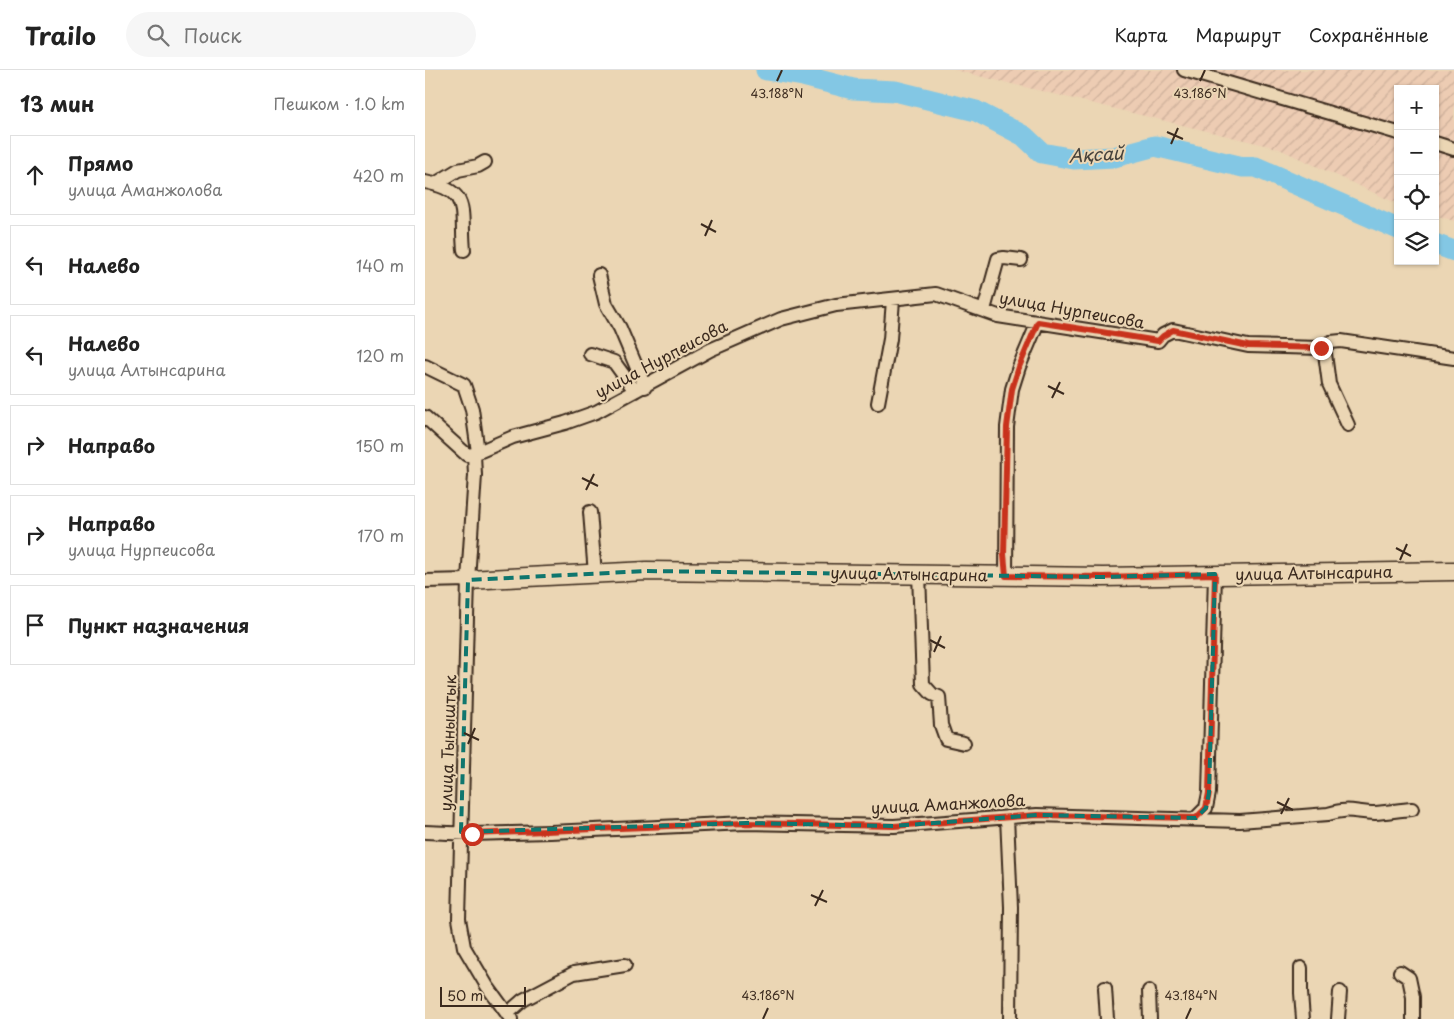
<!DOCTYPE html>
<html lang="ru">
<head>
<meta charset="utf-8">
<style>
	:root { --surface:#fff; --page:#f6f6f6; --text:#222; --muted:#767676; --line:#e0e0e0 }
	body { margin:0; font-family:"Playpen Sans",sans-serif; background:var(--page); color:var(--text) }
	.controls { position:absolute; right:15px; top:15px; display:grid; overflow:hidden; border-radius:0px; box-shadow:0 1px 4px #0004 }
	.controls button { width:45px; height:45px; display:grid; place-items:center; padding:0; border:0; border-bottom:1px solid var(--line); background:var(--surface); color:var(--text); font:25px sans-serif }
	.scale { position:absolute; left:15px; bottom:12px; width:86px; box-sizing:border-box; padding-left:5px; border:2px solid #3b2a1e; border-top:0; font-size:14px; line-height:18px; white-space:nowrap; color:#3b2a1e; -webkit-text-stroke:4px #ebd6b4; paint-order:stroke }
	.stop { position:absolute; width:15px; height:15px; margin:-11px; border:4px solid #c8321e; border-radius:50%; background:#fff }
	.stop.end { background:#c8321e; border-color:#fff; box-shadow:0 1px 5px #0008 }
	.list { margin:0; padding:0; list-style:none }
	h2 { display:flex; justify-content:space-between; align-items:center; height:65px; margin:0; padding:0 20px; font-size:21px }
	h2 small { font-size:16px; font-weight:400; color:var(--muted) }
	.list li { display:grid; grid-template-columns:32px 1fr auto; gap:15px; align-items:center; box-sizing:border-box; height:80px; margin:0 10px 10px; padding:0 10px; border:1px solid var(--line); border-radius:0px }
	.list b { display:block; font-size:19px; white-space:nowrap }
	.list p { margin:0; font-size:16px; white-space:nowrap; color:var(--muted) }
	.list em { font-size:16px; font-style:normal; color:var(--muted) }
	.icon { flex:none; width:28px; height:28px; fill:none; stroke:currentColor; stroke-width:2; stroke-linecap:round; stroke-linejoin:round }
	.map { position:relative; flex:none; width:1029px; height:949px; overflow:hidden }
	header { display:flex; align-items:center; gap:30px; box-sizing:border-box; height:70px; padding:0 25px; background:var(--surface); border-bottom:1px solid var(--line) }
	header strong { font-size:24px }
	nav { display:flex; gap:28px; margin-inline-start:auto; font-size:18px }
	.search { width:350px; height:45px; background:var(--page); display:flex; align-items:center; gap:12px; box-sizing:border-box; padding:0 18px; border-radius:28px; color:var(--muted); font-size:19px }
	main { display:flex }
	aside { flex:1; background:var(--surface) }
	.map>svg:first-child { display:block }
	.industrial { fill:url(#industrial-furrows) }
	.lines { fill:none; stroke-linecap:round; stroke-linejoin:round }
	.river { stroke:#83c7e4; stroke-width:21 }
	.street-casing { stroke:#3b2a1e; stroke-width:16 }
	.secondary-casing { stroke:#3b2a1e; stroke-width:21 }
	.street { stroke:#ebd6b4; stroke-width:12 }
	.secondary { stroke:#ebd6b4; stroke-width:18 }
	.route { stroke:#c8321e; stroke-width:6 }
	.marked { fill:none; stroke:#0f766e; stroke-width:4; stroke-dasharray:10 6; stroke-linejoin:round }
	.ticks { fill:none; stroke:#3b2a1e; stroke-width:2 }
	.labels { text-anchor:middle; stroke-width:4; stroke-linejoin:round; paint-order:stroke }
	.street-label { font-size:16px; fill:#3b2a1e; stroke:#ebd6b4 }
	.water-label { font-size:18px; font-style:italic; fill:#46423c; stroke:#ebd6b4 }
	.ticks-label { font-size:12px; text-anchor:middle; fill:#3b2a1e; stroke:#ebd6b4; stroke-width:4; stroke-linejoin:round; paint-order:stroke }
</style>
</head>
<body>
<header>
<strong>Trailo</strong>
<div class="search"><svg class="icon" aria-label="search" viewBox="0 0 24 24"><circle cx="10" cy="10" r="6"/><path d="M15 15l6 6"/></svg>Поиск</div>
<nav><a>Карта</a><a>Маршрут</a><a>Сохранённые</a></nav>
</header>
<main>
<aside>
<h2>13 мин<small>Пешком · 1.0 km</small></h2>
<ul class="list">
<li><svg class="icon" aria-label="ahead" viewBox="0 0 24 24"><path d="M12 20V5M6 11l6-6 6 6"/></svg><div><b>Прямо</b><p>улица Аманжолова</p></div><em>420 m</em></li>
<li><svg class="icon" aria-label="left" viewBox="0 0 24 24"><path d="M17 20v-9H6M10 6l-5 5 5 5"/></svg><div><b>Налево</b></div><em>140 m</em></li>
<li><svg class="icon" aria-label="left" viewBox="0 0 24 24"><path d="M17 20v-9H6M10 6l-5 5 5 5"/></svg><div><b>Налево</b><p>улица Алтынсарина</p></div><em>120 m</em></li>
<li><svg class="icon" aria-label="right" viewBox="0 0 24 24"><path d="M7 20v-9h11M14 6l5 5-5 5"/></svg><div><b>Направо</b></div><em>150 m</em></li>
<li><svg class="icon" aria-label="right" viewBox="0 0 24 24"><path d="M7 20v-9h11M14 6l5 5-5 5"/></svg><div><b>Направо</b><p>улица Нурпеисова</p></div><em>170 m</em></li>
<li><svg class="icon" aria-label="arrive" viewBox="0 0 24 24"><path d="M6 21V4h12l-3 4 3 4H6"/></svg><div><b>Пункт назначения</b></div></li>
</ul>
</aside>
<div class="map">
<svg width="1029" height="949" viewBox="0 0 1029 949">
	<defs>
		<pattern id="industrial-furrows" width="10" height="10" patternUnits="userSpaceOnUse" patternTransform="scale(1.25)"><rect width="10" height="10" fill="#edccb3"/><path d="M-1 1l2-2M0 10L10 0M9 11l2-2" fill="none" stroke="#ccaf9a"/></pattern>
	</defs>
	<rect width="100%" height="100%" fill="#ebd6b4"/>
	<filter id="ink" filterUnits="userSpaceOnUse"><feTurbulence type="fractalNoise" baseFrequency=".02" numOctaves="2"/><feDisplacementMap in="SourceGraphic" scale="10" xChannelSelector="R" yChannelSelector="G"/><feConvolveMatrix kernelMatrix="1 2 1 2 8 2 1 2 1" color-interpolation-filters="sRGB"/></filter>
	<g filter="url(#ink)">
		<!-- industrial -->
		<path class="industrial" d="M 529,0 L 1029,0 L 1029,151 L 1010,145 L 1010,19 L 973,19 L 973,134 L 852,78 Z"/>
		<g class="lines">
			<!-- river -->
			<path class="river" d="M 341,0 L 378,6 L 428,19 L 470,21 L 551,41 L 599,66 L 617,83 L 649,89 L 689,87 L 730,76 L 818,97 L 831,97 L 973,159
				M 1010,174 L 1029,181"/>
			<defs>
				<path id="street" d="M 759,0 L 973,63
					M 1010,73 L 1029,79
					M 0,112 C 47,121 35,141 39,180
					M 10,114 L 33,100 L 53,96 L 60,92
					M 174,205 L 181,234 L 195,258 L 220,317
					M 559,240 L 573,189 L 579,188 L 596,190
					M 899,276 L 904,314 L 923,355
					M 165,284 L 189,292 L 210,321
					M 0,296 L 39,315 L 47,339 L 53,382
					M 453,333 L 465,269 L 468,230
					M 0,347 L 42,385 L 49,384 L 88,367 L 140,353 L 171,342 L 285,280 L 356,249 L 411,235 L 511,224 L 573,246 L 733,271 L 738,265 L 748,260 L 823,276 L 896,278 L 906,272 L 916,271 L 1029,288
					M 49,384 L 50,405 L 43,510 L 34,849 L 39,877 L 62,916 L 86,949
					M 165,442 L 170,504
					M 494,504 L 498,614 L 507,624 L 514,627 L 516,655 L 521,669 L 539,673
					M 581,506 L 582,357 L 587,319 L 594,297 L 613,252
					M 0,511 L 43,510
					M 582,747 L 586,837 L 585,949
					M 771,748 L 781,738 L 784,723 L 790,504
					M 0,762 L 47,764 L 125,762 L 321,753 L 469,756 L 612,745 L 815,751 L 903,744 C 924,737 931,743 950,743 C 962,742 975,740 987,739
					M 876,898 L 876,923 L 878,949
					M 975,902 L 984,908 L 988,927 L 988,949
					M 680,918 L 682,949
					M 724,921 L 725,949
					M 82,944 L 98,930 L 149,903 L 200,895
					M 913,949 L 915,922"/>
				<path id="secondary" d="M 43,510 L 222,501 L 678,507 L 1029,501"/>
			</defs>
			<!-- street casing -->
			<use href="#street" class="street-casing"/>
			<!-- secondary casing -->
			<use href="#secondary" class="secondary-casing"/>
			<!-- street -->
			<use href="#street" class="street"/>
			<!-- secondary -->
			<use href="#secondary" class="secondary"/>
		</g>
	</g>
	<g class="lines" filter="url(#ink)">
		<!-- route -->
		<path class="route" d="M 47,764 L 320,753 L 469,756 L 612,745 L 771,748 L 781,738 L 784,723 L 790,504 L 678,507 L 581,506 L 579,484 L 582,357 L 587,319 L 594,297 L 613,252 L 733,271 L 738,266 L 748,260 L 823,276 L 896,278"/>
	</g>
	<!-- marked area -->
	<path class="marked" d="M 222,501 L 678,507 L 790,504 L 784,723 L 781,738 L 771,748 L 612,745 L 469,756 L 321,753 L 36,762 L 43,510 Z"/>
	<!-- ticks -->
	<path class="ticks" d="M 352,11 L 357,0M 775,11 L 780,0M 742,62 L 758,69M 746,74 L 753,58M 276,154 L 291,162M 280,166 L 287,150M 623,316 L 639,324M 627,328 L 635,312M 157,408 L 173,416M 161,420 L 169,404M 971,478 L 986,486M 975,490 L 982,474M 505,570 L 520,578M 509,582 L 516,566M 39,663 L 54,670M 43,674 L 50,658M 852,732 L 868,740M 856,744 L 864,728M 386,825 L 402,832M 390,836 L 398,820M 338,949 L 343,938M 761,949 L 766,938"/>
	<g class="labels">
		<!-- street labels -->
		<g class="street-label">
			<text transform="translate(647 240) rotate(10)" y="6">улица Нурпеисова</text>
			<text transform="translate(236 289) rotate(-28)" y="6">улица Нурпеисова</text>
			<text transform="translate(889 503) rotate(-1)" y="6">улица Алтынсарина</text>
			<text transform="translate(484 504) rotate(1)" y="6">улица Алтынсарина</text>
			<text transform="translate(23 673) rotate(-88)" y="6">улица Тыныштык</text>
			<text transform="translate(523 734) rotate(-3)" y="6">улица Аманжолова</text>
		</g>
		<!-- water labels -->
		<g class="water-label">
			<text transform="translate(671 85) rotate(-3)" y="6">Ақсай</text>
		</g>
	</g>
	<g class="ticks-label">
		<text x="352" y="28">43.188°N</text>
		<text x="775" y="28">43.186°N</text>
		<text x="343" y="930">43.186°N</text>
		<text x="766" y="930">43.184°N</text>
	</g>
</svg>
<div class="controls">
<button>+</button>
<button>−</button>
<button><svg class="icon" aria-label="locate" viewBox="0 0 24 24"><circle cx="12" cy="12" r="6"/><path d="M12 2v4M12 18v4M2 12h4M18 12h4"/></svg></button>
<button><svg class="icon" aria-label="layers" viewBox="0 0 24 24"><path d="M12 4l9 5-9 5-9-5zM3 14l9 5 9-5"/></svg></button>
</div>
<div class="scale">50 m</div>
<div class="stop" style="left:47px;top:764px"></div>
<div class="stop end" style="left:896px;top:278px"></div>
</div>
</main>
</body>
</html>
